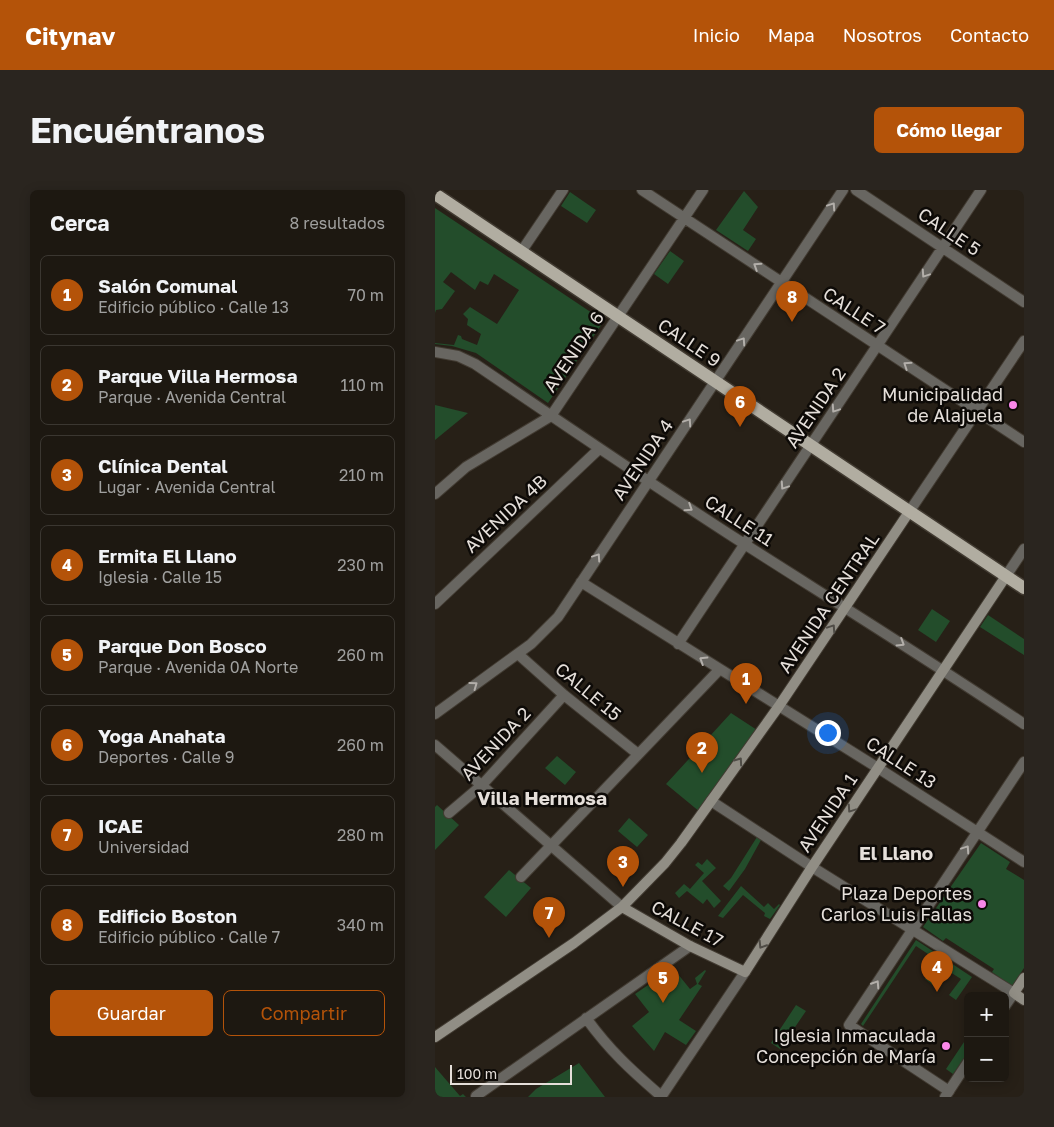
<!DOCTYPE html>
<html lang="es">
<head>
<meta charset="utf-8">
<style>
	:root { --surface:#1d1811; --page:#2a251f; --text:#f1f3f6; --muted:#a0a09f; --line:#3b3731; --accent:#b45309 }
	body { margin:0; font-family:"Golos Text",sans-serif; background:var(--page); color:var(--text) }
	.controls { position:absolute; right:15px; bottom:15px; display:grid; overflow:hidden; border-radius:8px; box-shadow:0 2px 12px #0003 }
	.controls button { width:45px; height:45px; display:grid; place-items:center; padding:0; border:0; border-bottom:1px solid var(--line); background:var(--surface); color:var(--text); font:25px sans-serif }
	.scale { position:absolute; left:15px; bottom:12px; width:122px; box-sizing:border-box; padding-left:5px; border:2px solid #e5dfda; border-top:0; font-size:14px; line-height:18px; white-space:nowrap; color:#e5dfda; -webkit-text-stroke:4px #0d0a07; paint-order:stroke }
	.you { position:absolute; left:392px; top:542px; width:18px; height:18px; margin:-12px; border:4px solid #fff; border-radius:50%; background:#1a73e8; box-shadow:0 0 0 8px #1a73e833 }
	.badge { display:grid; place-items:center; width:32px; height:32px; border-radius:50%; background:var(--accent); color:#fff; font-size:16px; font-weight:700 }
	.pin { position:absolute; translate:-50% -41px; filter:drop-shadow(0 1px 2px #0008) }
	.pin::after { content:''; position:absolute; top:26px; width:18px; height:15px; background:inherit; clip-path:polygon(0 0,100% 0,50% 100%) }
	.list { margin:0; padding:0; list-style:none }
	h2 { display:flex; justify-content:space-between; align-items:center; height:65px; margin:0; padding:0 20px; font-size:21px }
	h2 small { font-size:16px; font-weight:400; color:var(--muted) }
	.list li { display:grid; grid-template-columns:32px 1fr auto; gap:15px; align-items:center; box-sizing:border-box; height:80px; margin:0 10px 10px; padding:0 10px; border:1px solid var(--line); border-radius:8px }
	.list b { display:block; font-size:19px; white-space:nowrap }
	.list p { margin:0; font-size:16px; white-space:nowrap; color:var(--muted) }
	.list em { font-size:16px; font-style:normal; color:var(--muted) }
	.actions { display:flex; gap:10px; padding:15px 20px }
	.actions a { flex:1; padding:11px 0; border:1px solid var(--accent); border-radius:8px; text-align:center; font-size:18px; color:var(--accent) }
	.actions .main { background:var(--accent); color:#fff }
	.map { position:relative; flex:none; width:589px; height:907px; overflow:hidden; border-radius:8px }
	header { display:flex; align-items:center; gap:30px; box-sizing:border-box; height:70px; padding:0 25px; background:var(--accent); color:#fff }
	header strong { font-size:24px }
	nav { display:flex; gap:28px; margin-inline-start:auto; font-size:18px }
	.intro { display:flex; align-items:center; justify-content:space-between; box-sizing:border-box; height:120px; padding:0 30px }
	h1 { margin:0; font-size:35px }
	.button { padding:12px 22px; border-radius:8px; background:var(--accent); color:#fff; font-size:18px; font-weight:700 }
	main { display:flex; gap:30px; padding:0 30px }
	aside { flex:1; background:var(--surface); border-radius:8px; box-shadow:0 2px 12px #0003 }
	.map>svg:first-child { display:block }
	.green { fill:#234d2b }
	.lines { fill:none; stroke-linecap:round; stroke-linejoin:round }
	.minor-casing { stroke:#423b32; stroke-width:12 }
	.tertiary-casing { stroke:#423b32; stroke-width:12 }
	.secondary-casing { stroke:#423b32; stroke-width:12 }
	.primary-casing { stroke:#423b32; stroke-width:15 }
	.minor { stroke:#686661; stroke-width:10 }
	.tertiary { stroke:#686661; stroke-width:10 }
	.secondary { stroke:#918e85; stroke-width:10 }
	.primary { stroke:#b1ada1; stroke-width:12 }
	.oneway { stroke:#b3afaa }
	.oneway2 { stroke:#4f4c46 }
	.poi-dot { fill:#f987e9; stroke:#0d0a07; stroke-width:2 }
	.labels { text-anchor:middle; stroke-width:5; stroke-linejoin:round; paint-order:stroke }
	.street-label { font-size:18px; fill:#e5dfda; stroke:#0d0a07 }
	.poi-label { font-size:18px; fill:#e5dfda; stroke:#0d0a07; text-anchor:end }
	.neighbourhood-label { font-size:19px; font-weight:bold; fill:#e5dfda; stroke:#0d0a07 }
</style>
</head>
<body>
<header>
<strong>Citynav</strong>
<nav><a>Inicio</a><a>Mapa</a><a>Nosotros</a><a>Contacto</a></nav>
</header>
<div class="intro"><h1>Encuéntranos</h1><a class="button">Cómo llegar</a></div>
<main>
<aside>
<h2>Cerca<small>8 resultados</small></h2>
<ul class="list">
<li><span class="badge">1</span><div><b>Salón Comunal</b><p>Edificio público · Calle 13</p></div><em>70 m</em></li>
<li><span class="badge">2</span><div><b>Parque Villa Hermosa</b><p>Parque · Avenida Central</p></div><em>110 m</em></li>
<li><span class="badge">3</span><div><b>Clínica Dental</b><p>Lugar · Avenida Central</p></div><em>210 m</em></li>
<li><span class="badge">4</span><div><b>Ermita El Llano</b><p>Iglesia · Calle 15</p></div><em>230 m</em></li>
<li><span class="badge">5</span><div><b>Parque Don Bosco</b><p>Parque · Avenida 0A Norte</p></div><em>260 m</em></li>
<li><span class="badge">6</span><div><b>Yoga Anahata</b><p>Deportes · Calle 9</p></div><em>260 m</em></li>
<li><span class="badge">7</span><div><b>ICAE</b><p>Universidad</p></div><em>280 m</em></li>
<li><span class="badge">8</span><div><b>Edificio Boston</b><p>Edificio público · Calle 7</p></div><em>340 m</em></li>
</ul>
<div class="actions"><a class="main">Guardar</a><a>Compartir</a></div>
</aside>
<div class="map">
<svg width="589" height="907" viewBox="0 0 589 907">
	<rect width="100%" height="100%" fill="#272017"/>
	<!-- green -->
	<path class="green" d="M 309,1 L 323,17 L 308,40 L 321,49 L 313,61 L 281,40 Z
		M 135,2 L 161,20 L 152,33 L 126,16 Z
		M 0,18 L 169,131 L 113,213 L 41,163 L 17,156 L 0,154 L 0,153 L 19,155 L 23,145 L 26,146 L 27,149 L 42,155 L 46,144 L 32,135 L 33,129 L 28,124 L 35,117 L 62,134 L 84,100 L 59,84 L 53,95 L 45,91 L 40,100 L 16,82 L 8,92 L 20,101 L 7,119 L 1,120 L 0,123 Z
		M 235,61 L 249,71 L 233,94 L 219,84 Z
		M 0,215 L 33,223 L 0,250 Z
		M 497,419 L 515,431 L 501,452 L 483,440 Z
		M 553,425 L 589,449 L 589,465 L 545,437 Z
		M 296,523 L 322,540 L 265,622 L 231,594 Z
		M 122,566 L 141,582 L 130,595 L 110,578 Z
		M 2,615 L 24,635 L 0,660 L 0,617 Z
		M 194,628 L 213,645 L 202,657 L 183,641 Z
		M 322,647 L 326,650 L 310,679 L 294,701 L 288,696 L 296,688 Z
		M 546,653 L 575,672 L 571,679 L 589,690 L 589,778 L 577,796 L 557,782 L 559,779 L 511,748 L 508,751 L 488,737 Z
		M 272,669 L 281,678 L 267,691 L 286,711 L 279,718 L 272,709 L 268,714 L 252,701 L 244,708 L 240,703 L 249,694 L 255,699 L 269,683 L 260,675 L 263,672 L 267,675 Z
		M 74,680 L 96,698 L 71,727 L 49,707 Z
		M 306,696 L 329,717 L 333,713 L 339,719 L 344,714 L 345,715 L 335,729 L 329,726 L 330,723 L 308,705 L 288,728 L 283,726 Z
		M 481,750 L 537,787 L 521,810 L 514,805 L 526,789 L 515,782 L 503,799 L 490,789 L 502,770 L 481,756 L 428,836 L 426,834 Z
		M 238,778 L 255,799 L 262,794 L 260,788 L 270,780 L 271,781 L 263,794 L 267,796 L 244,830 L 261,841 L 251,855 L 230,842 L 219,861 L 197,836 L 214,822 L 200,804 Z
		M 361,815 L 371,821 L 345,859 L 336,853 Z
		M 533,846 L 533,862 L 518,884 L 511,879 Z
		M 144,873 L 170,907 L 93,907 L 101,899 Z
		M 0,877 L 25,906 L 28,904 L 31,907 L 0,907 Z"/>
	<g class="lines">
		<defs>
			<path id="minor" d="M 207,0 L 589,252
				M 421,0 L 589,112
				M 86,62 L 128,0
				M 0,162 L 23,166 L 40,174 C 127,233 213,292 300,348 C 397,410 494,470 589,534
				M 0,304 L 31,277 L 116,226 L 268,0
				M 146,392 L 443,578 L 589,672
				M 0,414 L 164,259
				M 243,454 L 546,0
				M 83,464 L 129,505 L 203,564
				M 0,524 L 96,454 L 123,427 L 408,0
				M 0,555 L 187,717
				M 276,611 L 377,677 L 579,803
				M 14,623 L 47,595 L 129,505
				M 86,687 L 284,480
				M 151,828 C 175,861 196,880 226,906
				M 514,901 L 414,835 L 589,572
				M 41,906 L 255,756
				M 226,907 L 310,782"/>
			<path id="tertiary" d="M 474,322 L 589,151
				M 571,386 L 589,359
				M 570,816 L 579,803
				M 510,907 L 533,872"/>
			<path id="secondary" d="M 187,717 L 255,756 L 310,782 L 377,677 L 571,386
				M 589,788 L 579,803 L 589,810
				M 0,847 L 139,753 L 187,717 L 230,673 L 246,653 L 344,516 L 474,322"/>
			<path id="primary" d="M 0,4 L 589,398"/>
		</defs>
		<!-- minor casing -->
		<use href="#minor" class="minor-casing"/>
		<!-- tertiary casing -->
		<use href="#tertiary" class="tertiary-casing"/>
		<!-- secondary casing -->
		<use href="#secondary" class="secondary-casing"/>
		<!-- primary casing -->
		<use href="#primary" class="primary-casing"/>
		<!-- minor -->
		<use href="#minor" class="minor"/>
		<!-- tertiary -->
		<use href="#tertiary" class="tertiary"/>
		<!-- secondary -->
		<use href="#secondary" class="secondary"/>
		<!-- primary -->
		<use href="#primary" class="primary"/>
	</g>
	<!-- one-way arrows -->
	<defs><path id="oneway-chevron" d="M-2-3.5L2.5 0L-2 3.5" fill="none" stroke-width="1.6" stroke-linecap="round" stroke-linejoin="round" transform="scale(1.25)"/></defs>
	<g class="oneway">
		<use href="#oneway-chevron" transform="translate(397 16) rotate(-56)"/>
		<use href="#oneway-chevron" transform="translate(322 76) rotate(-147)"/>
		<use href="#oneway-chevron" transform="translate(490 84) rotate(124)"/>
		<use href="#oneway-chevron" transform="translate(307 151) rotate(-56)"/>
		<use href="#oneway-chevron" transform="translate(472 175) rotate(-146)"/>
		<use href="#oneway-chevron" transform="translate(400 219) rotate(124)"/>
		<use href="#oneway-chevron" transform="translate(253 232) rotate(-56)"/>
		<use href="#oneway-chevron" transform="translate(349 296) rotate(124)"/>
		<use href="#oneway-chevron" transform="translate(254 318) rotate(33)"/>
		<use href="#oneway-chevron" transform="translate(162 367) rotate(-56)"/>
		<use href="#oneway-chevron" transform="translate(466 453) rotate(32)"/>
		<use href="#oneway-chevron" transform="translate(268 470) rotate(-148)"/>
		<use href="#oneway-chevron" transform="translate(39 495) rotate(-36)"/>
		<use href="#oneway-chevron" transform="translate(531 659) rotate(-56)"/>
		<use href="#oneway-chevron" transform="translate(441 794) rotate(-57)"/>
	</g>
	<g class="oneway2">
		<use href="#oneway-chevron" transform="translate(397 438) rotate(-56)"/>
		<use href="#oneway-chevron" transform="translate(304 571) rotate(-55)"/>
		<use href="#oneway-chevron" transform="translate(416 619) rotate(124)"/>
		<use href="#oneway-chevron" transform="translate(327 755) rotate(122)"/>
	</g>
	<!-- markers -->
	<g class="poi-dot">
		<circle cx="578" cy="215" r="5"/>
		<circle cx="547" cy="714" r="5"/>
		<circle cx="511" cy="856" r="5"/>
	</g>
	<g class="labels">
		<!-- street labels -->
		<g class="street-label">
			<text transform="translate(514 42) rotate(34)" y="6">CALLE 5</text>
			<text transform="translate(419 121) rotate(33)" y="6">CALLE 7</text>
			<text transform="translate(254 153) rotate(34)" y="6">CALLE 9</text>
			<text transform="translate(139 162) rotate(-56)" y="6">AVENIDA 6</text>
			<text transform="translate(381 218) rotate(-56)" y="6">AVENIDA 2</text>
			<text transform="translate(208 270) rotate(-56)" y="6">AVENIDA 4</text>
			<text transform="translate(71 324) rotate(-43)" y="6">AVENIDA 4B</text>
			<text transform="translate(304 331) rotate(33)" y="6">CALLE 11</text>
			<text transform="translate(394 413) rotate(-56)" y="6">AVENIDA CENTRAL</text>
			<text transform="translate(153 502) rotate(40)" y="6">CALLE 15</text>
			<text transform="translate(61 554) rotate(-47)" y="6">AVENIDA 2</text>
			<text transform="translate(466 573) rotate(33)" y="6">CALLE 13</text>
			<text transform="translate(393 623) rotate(-56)" y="6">AVENIDA 1</text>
			<text transform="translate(252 734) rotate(28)" y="6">CALLE 17</text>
		</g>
		<!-- poi labels -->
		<g class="poi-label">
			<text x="568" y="211">Municipalidad<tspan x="568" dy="21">de Alajuela</tspan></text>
			<text x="537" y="710">Plaza Deportes<tspan x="537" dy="21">Carlos Luis Fallas</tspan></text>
			<text x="501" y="852">Iglesia Inmaculada<tspan x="501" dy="21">Concepción de María</tspan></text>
		</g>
		<!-- neighbourhood labels -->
		<g class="neighbourhood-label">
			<text x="107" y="615">Villa Hermosa</text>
			<text x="461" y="670">El Llano</text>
		</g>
	</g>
</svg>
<div class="controls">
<button>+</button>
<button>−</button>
</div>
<div class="scale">100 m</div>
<div class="you"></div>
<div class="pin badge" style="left:311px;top:514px">1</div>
<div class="pin badge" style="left:267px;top:583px">2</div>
<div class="pin badge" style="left:188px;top:697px">3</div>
<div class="pin badge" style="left:502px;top:802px">4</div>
<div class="pin badge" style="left:228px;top:813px">5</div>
<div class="pin badge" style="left:305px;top:237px">6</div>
<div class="pin badge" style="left:114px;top:748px">7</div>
<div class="pin badge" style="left:357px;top:132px">8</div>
</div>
</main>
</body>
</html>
